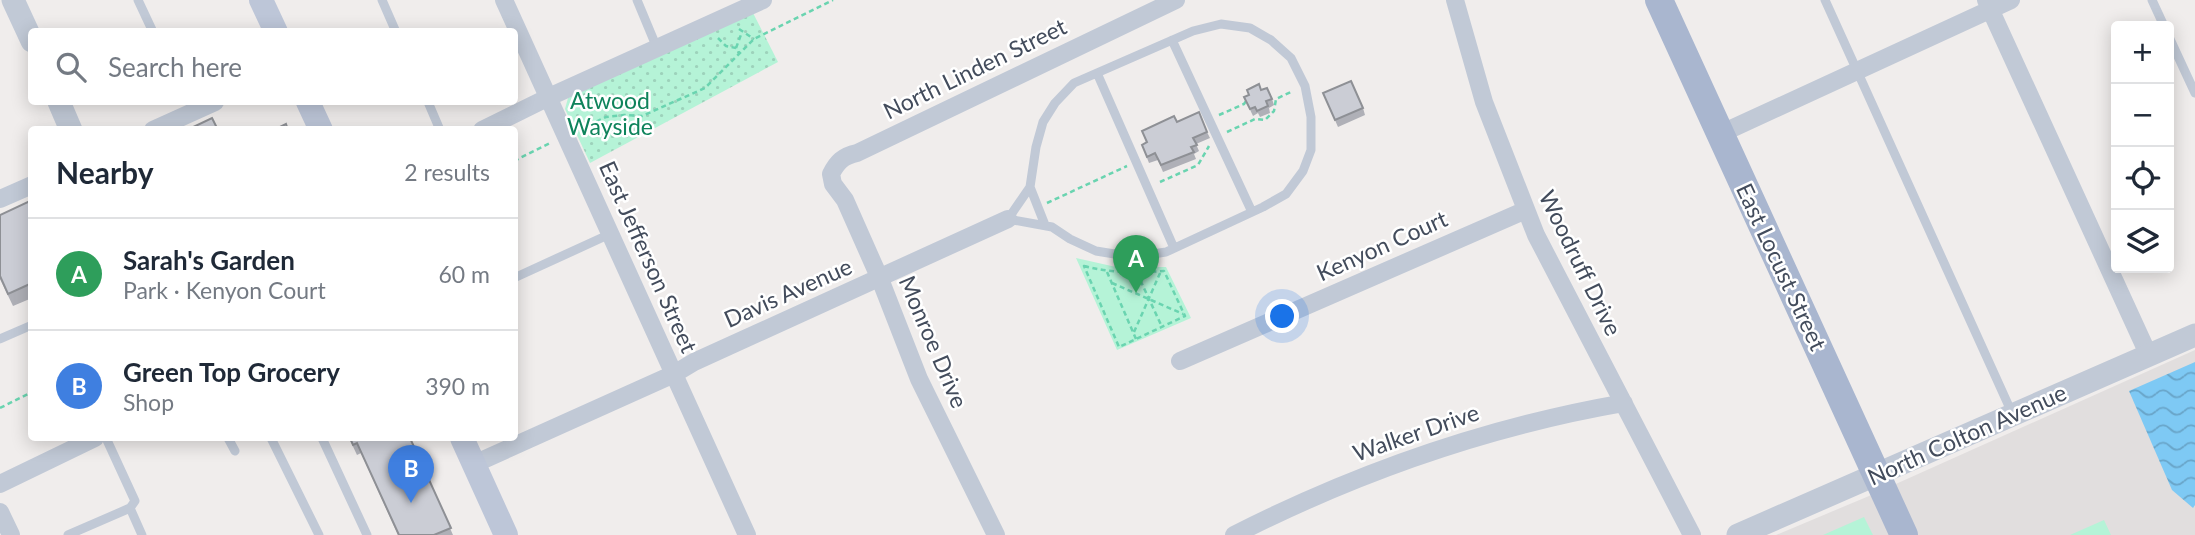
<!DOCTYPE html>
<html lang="en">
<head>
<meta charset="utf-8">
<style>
	:root { --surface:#fff; --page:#f6f6f7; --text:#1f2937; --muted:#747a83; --line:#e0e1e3; --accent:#d93025 }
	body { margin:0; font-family:Lato,sans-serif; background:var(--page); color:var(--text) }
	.controls { position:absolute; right:21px; top:21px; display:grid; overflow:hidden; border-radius:7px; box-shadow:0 4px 18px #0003 }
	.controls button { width:63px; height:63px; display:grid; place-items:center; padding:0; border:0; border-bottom:2px solid var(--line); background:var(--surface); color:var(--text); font:35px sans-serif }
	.you { position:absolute; left:1283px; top:317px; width:24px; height:24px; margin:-18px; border:5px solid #fff; border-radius:50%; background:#1a73e8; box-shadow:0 0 0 10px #1a73e833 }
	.badge { display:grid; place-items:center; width:46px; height:46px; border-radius:50%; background:var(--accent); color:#fff; font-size:23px; font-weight:700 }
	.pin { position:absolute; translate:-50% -58px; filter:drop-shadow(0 2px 4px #0008) }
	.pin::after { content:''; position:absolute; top:37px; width:24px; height:21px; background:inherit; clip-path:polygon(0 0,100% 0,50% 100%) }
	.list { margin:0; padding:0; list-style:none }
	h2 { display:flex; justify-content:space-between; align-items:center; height:91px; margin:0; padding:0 28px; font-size:30px }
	h2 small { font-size:23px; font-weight:400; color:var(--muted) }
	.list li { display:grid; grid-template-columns:46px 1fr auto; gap:21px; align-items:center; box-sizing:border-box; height:112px; padding:0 28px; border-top:2px solid var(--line) }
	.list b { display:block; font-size:26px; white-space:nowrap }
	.list p { margin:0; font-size:23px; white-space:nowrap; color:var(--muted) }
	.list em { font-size:23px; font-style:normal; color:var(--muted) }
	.icon { flex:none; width:38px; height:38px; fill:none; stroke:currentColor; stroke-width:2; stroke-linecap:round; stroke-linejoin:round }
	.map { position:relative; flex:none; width:2195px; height:535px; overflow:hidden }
	.search { position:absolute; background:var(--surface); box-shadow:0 4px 18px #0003; left:28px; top:28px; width:490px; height:77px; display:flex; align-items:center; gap:18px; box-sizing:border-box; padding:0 24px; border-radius:7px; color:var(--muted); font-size:26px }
	.panel { position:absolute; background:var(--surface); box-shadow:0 4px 18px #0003; left:28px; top:126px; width:490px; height:315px; border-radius:7px }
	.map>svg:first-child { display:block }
	.education { fill:#e1dede }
	.grass { fill:url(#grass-dots) }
	.garden { fill:#b5f3d7 }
	.water { fill:url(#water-waves) }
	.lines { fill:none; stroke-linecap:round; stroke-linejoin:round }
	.path { stroke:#6ad4b0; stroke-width:2.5; stroke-dasharray:5 3.5; stroke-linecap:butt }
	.service { stroke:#c1c9d6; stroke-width:9 }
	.minor { stroke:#c1c9d6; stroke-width:18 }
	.tertiary { stroke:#c1c9d6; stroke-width:23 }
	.secondary { stroke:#bdc6d8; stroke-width:24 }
	.primary { stroke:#a9b6cf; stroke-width:28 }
	.wall { fill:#afb0b7 }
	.building { fill:#cbcdd5; stroke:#8e9095; stroke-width:2 }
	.labels { text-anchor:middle; stroke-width:5; stroke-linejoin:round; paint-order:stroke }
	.street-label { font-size:23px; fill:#434c5c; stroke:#fff }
	.park-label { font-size:23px; fill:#0e835b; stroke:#fff }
</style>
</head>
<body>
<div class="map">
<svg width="2195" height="535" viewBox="0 0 2195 535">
	<defs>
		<pattern id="grass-dots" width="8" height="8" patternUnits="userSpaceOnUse" patternTransform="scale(1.75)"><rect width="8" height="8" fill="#b5f3d7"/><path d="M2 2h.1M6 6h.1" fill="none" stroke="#9dd2bb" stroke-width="1.8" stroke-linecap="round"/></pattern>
		<pattern id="water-waves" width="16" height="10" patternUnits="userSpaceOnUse" patternTransform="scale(1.75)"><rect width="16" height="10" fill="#7ec9f4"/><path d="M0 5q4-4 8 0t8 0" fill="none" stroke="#69a5c9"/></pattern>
	</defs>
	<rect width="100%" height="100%" fill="#f0edec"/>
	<!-- education -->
	<path class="education" d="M 2195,350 L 2195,535 L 1776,535 L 1869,496 Z"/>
	<!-- grass -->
	<path class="grass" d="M 752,11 L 778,62 L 590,163 L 565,109 L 568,98 Z"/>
	<!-- garden -->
	<path class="garden" d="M 1076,258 L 1116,267 L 1166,267 L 1191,318 L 1117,350 Z
		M 1864,517 L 1873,535 L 1823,535 Z
		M 2104,520 L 2111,535 L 2070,535 Z"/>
	<!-- water -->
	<path class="water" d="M 2195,362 L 2195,505 L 2193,508 L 2172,490 L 2129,391 Z"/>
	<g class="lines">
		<!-- path -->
		<path class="path" d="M 739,29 L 754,39
			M 718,38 L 726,46 L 736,48 L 739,53
			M 736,48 L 742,32
			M 1219,115 L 1244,104 L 1246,101
			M 581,129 L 606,117 L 624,115 L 642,116 L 705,88 L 754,39 L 833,0
			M 1227,132 L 1255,119 L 1265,120 L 1274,111 L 1276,99 L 1293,91
			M 514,161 L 552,142
			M 1160,182 L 1198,165 L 1209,146
			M 1047,203 L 1127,166
			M 1084,266 C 1111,273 1136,273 1164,271 L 1185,316 L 1119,347 Z
			M 1107,272 L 1136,339
			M 1137,273 L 1162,327
			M 1112,283 L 1183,314
			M 1134,332 L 1161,271
			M 0,408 L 32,392"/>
		<!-- service -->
		<path class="service" d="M 138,0 L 153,32
			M 382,0 L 396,32
			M 637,0 L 657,48
			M 1825,0 L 2012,413
			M 2152,0 L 2164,26
			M 1221,24 L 1250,28 L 1271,40 L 1291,58 L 1305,86 L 1311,117 L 1311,150 L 1303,171 L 1286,194 L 1263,207 L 1166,252 L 1133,257 L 1096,251 L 1070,239 L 1052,227 L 1008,219 L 1030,187 L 1036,147 L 1043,122 L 1055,103 L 1074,83 L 1193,31 Z
			M 2169,37 L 2195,93
			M 1172,40 L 1252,212
			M 1097,73 L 1174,248
			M 428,102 L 440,130
			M 1030,187 L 1045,225
			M 514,278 L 610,234
			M 0,339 L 32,325
			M 228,438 L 235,451
			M 271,438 L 319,535
			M 322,438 L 367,535
			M 130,508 L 142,535
			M 68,535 L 130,508 L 135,501 L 106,438"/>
		<!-- minor -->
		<path class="minor" d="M 504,0 L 747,535
			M 1455,0 L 1484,102 L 1536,235 L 1692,535
			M 1986,0 L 2149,356
			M 153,130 L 215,102
			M 482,130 L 549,97 L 763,0
			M 1720,134 L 2011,0
			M 0,199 L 32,185
			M 1180,361 L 1526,210
			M 474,464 L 674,374 L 694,362 L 1008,219
			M 0,484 L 95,438
			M 0,512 L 11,535
			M 996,535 L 919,379 L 880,279 L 845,200 L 833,184 L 831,174 C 837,162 843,156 857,153 L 1176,0
			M 1234,535 C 1358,472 1486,427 1624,403"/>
		<!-- tertiary -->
		<path class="tertiary" d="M 13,0 L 32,41
			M 59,102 L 71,130
			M 1738,535 L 2195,335"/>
		<!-- secondary -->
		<path class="secondary" d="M 261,0 L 276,32
			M 308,102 L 321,130
			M 462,438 L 506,535"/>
		<!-- primary -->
		<path class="primary" d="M 1659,0 L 1904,535"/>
	</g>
	<!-- wall -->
	<path class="wall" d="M 1261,90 L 1272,99 L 1274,105 L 1269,108 L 1270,113 L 1260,117 L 1258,113 L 1253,116 L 1244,97 Z
		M 1323,93 L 1363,108 L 1365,115 L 1338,127 Z
		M 1177,122 L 1207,132 L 1210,138 L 1196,144 L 1199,151 L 1194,154 L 1196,159 L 1163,172 L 1158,160 L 1149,163 L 1142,145 L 1146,142 L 1142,131 Z
		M 32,200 L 32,298 L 13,306 L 0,279 L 0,215 Z
		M 349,438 L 410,438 L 453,535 L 398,535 L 361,453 L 357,455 Z"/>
	<!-- building -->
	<path class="building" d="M 1351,81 L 1363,108 L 1335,120 L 1323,93 Z
		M 1259,84 L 1261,90 L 1267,88 L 1272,99 L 1266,101 L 1268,106 L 1257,111 L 1255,107 L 1250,109 L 1244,97 L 1249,95 L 1247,90 Z
		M 1199,112 L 1207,132 L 1193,138 L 1197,145 L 1191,147 L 1194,152 L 1161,165 L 1155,153 L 1147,157 L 1142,145 L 1147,142 L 1142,131 L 1174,116 L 1177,122 Z
		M 212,118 L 218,130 L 187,130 Z
		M 286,124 L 288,130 L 274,130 Z
		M 32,200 L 32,283 L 8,294 L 0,276 L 0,215 Z
		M 350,438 L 410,438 L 451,528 L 434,535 L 399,535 L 357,443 L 353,445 Z"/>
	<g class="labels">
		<!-- street labels -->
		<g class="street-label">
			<text transform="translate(975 69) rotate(-26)" y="8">North Linden Street</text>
			<text transform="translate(1382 246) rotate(-24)" y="8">Kenyon Court</text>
			<text transform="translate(648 257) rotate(66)" y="8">East Jefferson Street</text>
			<text transform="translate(1580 263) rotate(64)" y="8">Woodruff Drive</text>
			<text transform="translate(1781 267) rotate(65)" y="8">East Locust Street</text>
			<text transform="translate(788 293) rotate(-24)" y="8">Davis Avenue</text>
			<text transform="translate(933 342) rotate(67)" y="8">Monroe Drive</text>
			<text transform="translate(1416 433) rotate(-19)" y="8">Walker Drive</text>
			<text transform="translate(1967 435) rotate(-24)" y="8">North Colton Avenue</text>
		</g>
		<!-- park labels -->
		<g class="park-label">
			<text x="610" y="109">Atwood<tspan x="610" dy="26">Wayside</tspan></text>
		</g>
	</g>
</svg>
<div class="controls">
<button>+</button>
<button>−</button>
<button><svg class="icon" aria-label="locate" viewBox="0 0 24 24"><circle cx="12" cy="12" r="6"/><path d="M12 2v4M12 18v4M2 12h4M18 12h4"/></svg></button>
<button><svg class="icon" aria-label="layers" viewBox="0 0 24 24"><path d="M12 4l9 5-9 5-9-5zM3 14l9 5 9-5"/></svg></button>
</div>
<div class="you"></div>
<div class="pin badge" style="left:1136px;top:293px;background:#2e9e5b">A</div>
<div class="pin badge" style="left:411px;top:503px;background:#3f7fe0">B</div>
<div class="search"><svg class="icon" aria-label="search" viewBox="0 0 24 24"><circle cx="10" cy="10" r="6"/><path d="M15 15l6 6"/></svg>Search here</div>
<section class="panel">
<h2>Nearby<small>2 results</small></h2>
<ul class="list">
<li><span class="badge" style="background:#2e9e5b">A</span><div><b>Sarah's Garden</b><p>Park · Kenyon Court</p></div><em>60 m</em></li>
<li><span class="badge" style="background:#3f7fe0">B</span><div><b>Green Top Grocery</b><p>Shop</p></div><em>390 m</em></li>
</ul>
</section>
</div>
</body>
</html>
